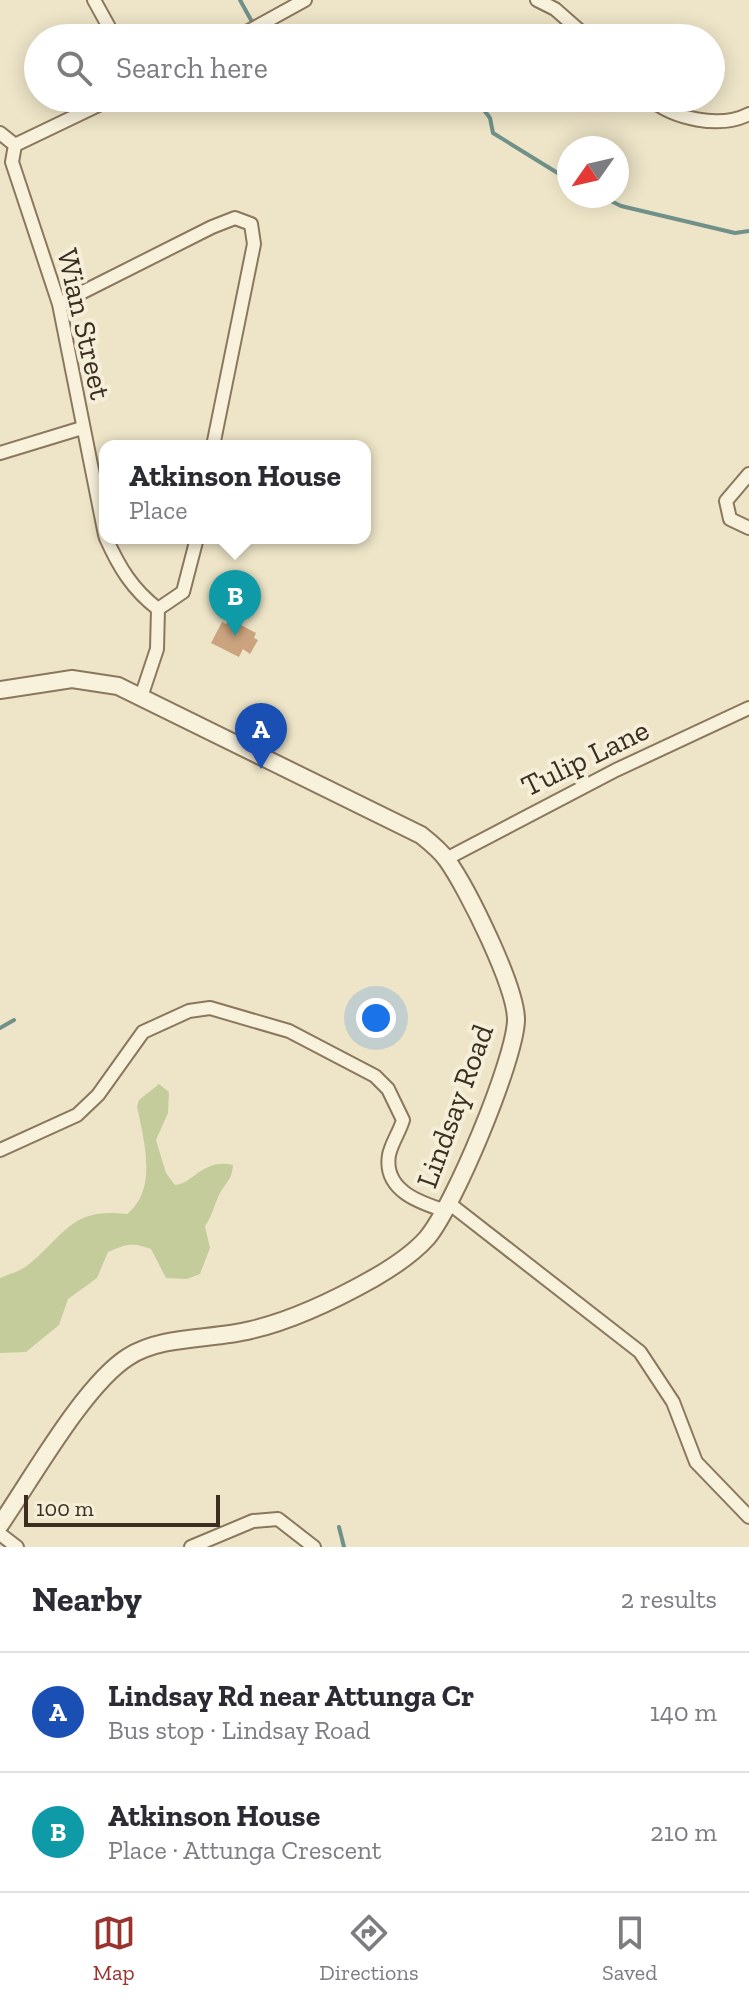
<!DOCTYPE html>
<html lang="en">
<head>
<meta charset="utf-8">
<style>
	:root { --surface:#fff; --page:#f7f7f7; --text:#2b2b33; --muted:#7c7c81; --line:#e1e1e2; --accent:#98332e }
	body { margin:0; font-family:"Zilla Slab",serif; background:var(--page); color:var(--text) }
	.compass { position:absolute; left:557px; top:136px; width:72px; height:72px; border-radius:50%; background:var(--surface); box-shadow:0 4px 20px #0003; rotate:236deg }
	.scale { position:absolute; left:24px; bottom:20px; width:196px; box-sizing:border-box; padding-left:8px; border:4px solid #3b2e21; border-top:0; font-size:22px; line-height:28px; white-space:nowrap; color:#3b2e21; -webkit-text-stroke:6px #f5eed8; paint-order:stroke }
	.you { position:absolute; left:376px; top:1018px; width:28px; height:28px; margin:-20px; border:6px solid #fff; border-radius:50%; background:#1a73e8; box-shadow:0 0 0 12px #1a73e833 }
	.badge { display:grid; place-items:center; width:52px; height:52px; border-radius:50%; background:var(--accent); color:#fff; font-size:26px; font-weight:700 }
	.pin { position:absolute; translate:-50% -66px; filter:drop-shadow(0 2px 4px #0008) }
	.pin::after { content:''; position:absolute; top:42px; width:28px; height:24px; background:inherit; clip-path:polygon(0 0,100% 0,50% 100%) }
	.popup { position:absolute; left:99px; top:440px; width:272px; height:104px; box-sizing:border-box; display:grid; place-content:center; border-radius:16px; background:var(--surface); filter:drop-shadow(0 2px 6px #0005); font-size:26px; white-space:nowrap; color:var(--muted) }
	.popup b { font-size:30px; color:var(--text) }
	.popup::after { content:''; position:absolute; left:50%; top:100%; margin-left:-16px; border:16px solid transparent; border-top-color:var(--surface) }
	.list { margin:0; padding:0; list-style:none }
	h2 { display:flex; justify-content:space-between; align-items:center; height:104px; margin:0; padding:0 32px; font-size:34px }
	h2 small { font-size:26px; font-weight:400; color:var(--muted) }
	.list li { display:grid; grid-template-columns:52px 1fr auto; gap:24px; align-items:center; box-sizing:border-box; height:120px; padding:0 32px; border-top:2px solid var(--line) }
	.list b { display:block; font-size:30px; white-space:nowrap }
	.list p { margin:0; font-size:26px; white-space:nowrap; color:var(--muted) }
	.list em { font-size:26px; font-style:normal; color:var(--muted) }
	.icon { flex:none; width:44px; height:44px; fill:none; stroke:currentColor; stroke-width:2; stroke-linecap:round; stroke-linejoin:round }
	.map { position:relative; flex:none; width:749px; height:1547px; overflow:hidden }
	.search { position:absolute; background:var(--surface); box-shadow:0 4px 20px #0003; left:24px; right:24px; top:24px; height:88px; display:flex; align-items:center; gap:20px; box-sizing:border-box; padding:0 28px; border-radius:44px; color:var(--muted); font-size:30px }
	.sheet { height:344px; background:var(--surface) }
	nav { display:flex; justify-content:space-around; align-items:center; box-sizing:border-box; height:112px; border-top:2px solid var(--line); background:var(--surface); font-size:22px; color:var(--muted) }
	nav a { display:grid; justify-items:center; gap:4px }
	nav .on { color:var(--accent) }
	.map>svg:first-child { display:block }
	.green { fill:#c4cc9c }
	.lines { fill:none; stroke-linecap:round; stroke-linejoin:round }
	.stream { stroke:#6f918a; stroke-width:4 }
	.building { fill:#cba37f }
	.minor-casing { stroke:#8a775d; stroke-width:16 }
	.tertiary-casing { stroke:#8a775d; stroke-width:20 }
	.minor { stroke:#f8f1dc; stroke-width:12 }
	.tertiary { stroke:#f8f1dc; stroke-width:16 }
	.labels { text-anchor:middle; stroke-width:8; stroke-linejoin:round; paint-order:stroke }
	.street-label { font-size:30px; fill:#3b2e21; stroke:#f5eed8 }
</style>
</head>
<body>
<div class="map">
<svg width="749" height="1547" viewBox="0 0 749 1547">
	<rect width="100%" height="100%" fill="#eee5c8"/>
	<!-- green -->
	<path class="green" d="M 159,1084 L 169,1092 L 168,1113 L 156,1140 L 166,1173 L 175,1185 C 193,1184 203,1158 233,1165 C 232,1180 226,1182 219,1195 C 214,1206 212,1216 205,1226 L 210,1248 L 200,1274 L 187,1279 L 166,1278 L 151,1249 C 132,1242 126,1244 108,1252 L 97,1278 L 68,1299 L 59,1325 L 26,1352 L 0,1353 L 0,1278 C 9,1274 21,1271 28,1265 C 66,1234 71,1207 127,1214 C 159,1189 143,1138 137,1106 L 139,1100 Z"/>
	<g class="lines">
		<!-- stream -->
		<path class="stream" d="M 240,0 L 251,20
			M 266,33 L 273,38
			M 365,98 L 399,106 L 417,105 L 418,98
			M 475,98 L 490,118 L 493,133 L 569,180
			M 601,196 L 621,206 L 735,233 L 749,231
			M 0,1028 L 14,1020
			M 339,1527 L 344,1547"/>
	</g>
	<!-- building -->
	<path class="building" d="M 234,616 L 239,624 L 256,633 L 254,638 L 258,640 L 250,654 L 243,649 L 239,657 L 211,643 L 222,622 L 226,624 Z"/>
	<g class="lines">
		<defs>
			<path id="minor" d="M 94,0 L 115,38
				M 537,0 L 555,9 L 588,38
				M 236,38 L 305,0
				M 649,98 C 673,119 720,129 749,114
				M 0,133 L 15,145
				M 15,145 L 12,162 L 59,304 L 105,535
				M 15,145 L 113,98
				M 59,304 L 212,227 L 235,218 L 251,224 L 254,244 L 213,446
				M 0,453 L 82,428
				M 749,474 L 726,501 L 730,519 L 749,528
				M 106,538 C 119,567 132,589 158,609
				M 141,697 L 157,649 L 158,609 L 183,592 L 197,538
				M 446,859 L 616,770 L 749,708
				M 0,1150 L 77,1115 L 98,1095 L 143,1032 L 189,1011 L 210,1008 L 289,1031 L 375,1076 L 388,1089 L 403,1120 C 400,1131 391,1144 389,1155 C 383,1191 421,1203 446,1211
				M 450,1204 L 640,1352 L 673,1402 L 696,1462 L 749,1517
				M 0,1534 L 17,1547
				M 191,1547 L 253,1521 L 278,1519 L 314,1547"/>
			<path id="tertiary" d="M 0,690 L 72,679 L 118,686 L 421,835 C 431,843 440,850 447,860 C 467,888 517,988 516,1021 C 514,1062 454,1206 427,1238 C 412,1255 393,1267 374,1278 C 335,1300 294,1320 251,1330 C 212,1340 162,1335 128,1357 C 84,1385 31,1480 0,1525"/>
		</defs>
		<!-- minor casing -->
		<use href="#minor" class="minor-casing"/>
		<!-- tertiary casing -->
		<use href="#tertiary" class="tertiary-casing"/>
		<!-- minor -->
		<use href="#minor" class="minor"/>
		<!-- tertiary -->
		<use href="#tertiary" class="tertiary"/>
	</g>
	<g class="labels">
		<!-- street labels -->
		<g class="street-label">
			<text transform="translate(84 324) rotate(77)" y="10">Wian Street</text>
			<text transform="translate(585 758) rotate(-26)" y="10">Tulip Lane</text>
			<text transform="translate(455 1106) rotate(-70)" y="10">Lindsay Road</text>
		</g>
	</g>
</svg>
<svg class="compass" viewBox="-18 -18 36 36"><path d="M0-13l5 13h-10z" fill="#e53935"/><path d="M0 13l5-13h-10z" fill="#7c7c81"/></svg>
<div class="scale">100 m</div>
<div class="you"></div>
<div class="pin badge" style="left:261px;top:769px;background:#1a4fb4">A</div>
<div class="pin badge" style="left:235px;top:636px;background:#0f9aa8">B</div>
<div class="popup"><b>Atkinson House</b>Place</div>
<div class="search"><svg class="icon" aria-label="search" viewBox="0 0 24 24"><circle cx="10" cy="10" r="6"/><path d="M15 15l6 6"/></svg>Search here</div>
</div>
<section class="sheet">
<h2>Nearby<small>2 results</small></h2>
<ul class="list">
<li><span class="badge" style="background:#1a4fb4">A</span><div><b>Lindsay Rd near Attunga Cr</b><p>Bus stop · Lindsay Road</p></div><em>140 m</em></li>
<li><span class="badge" style="background:#0f9aa8">B</span><div><b>Atkinson House</b><p>Place · Attunga Crescent</p></div><em>210 m</em></li>
</ul>
</section>
<nav>
<a class="on"><svg class="icon" aria-label="map" viewBox="0 0 24 24"><path d="M3 6l6-2 6 2 6-2v14l-6 2-6-2-6 2zM9 4v14M15 6v14"/></svg>Map</a>
<a><svg class="icon" aria-label="directions" viewBox="0 0 24 24"><path d="M12 3l9 9-9 9-9-9zM9 14v-3h6M13 9l2 2-2 2"/></svg>Directions</a>
<a><svg class="icon" aria-label="saved" viewBox="0 0 24 24"><path d="M7 4h10v16l-5-4-5 4z"/></svg>Saved</a>
</nav>
</body>
</html>
